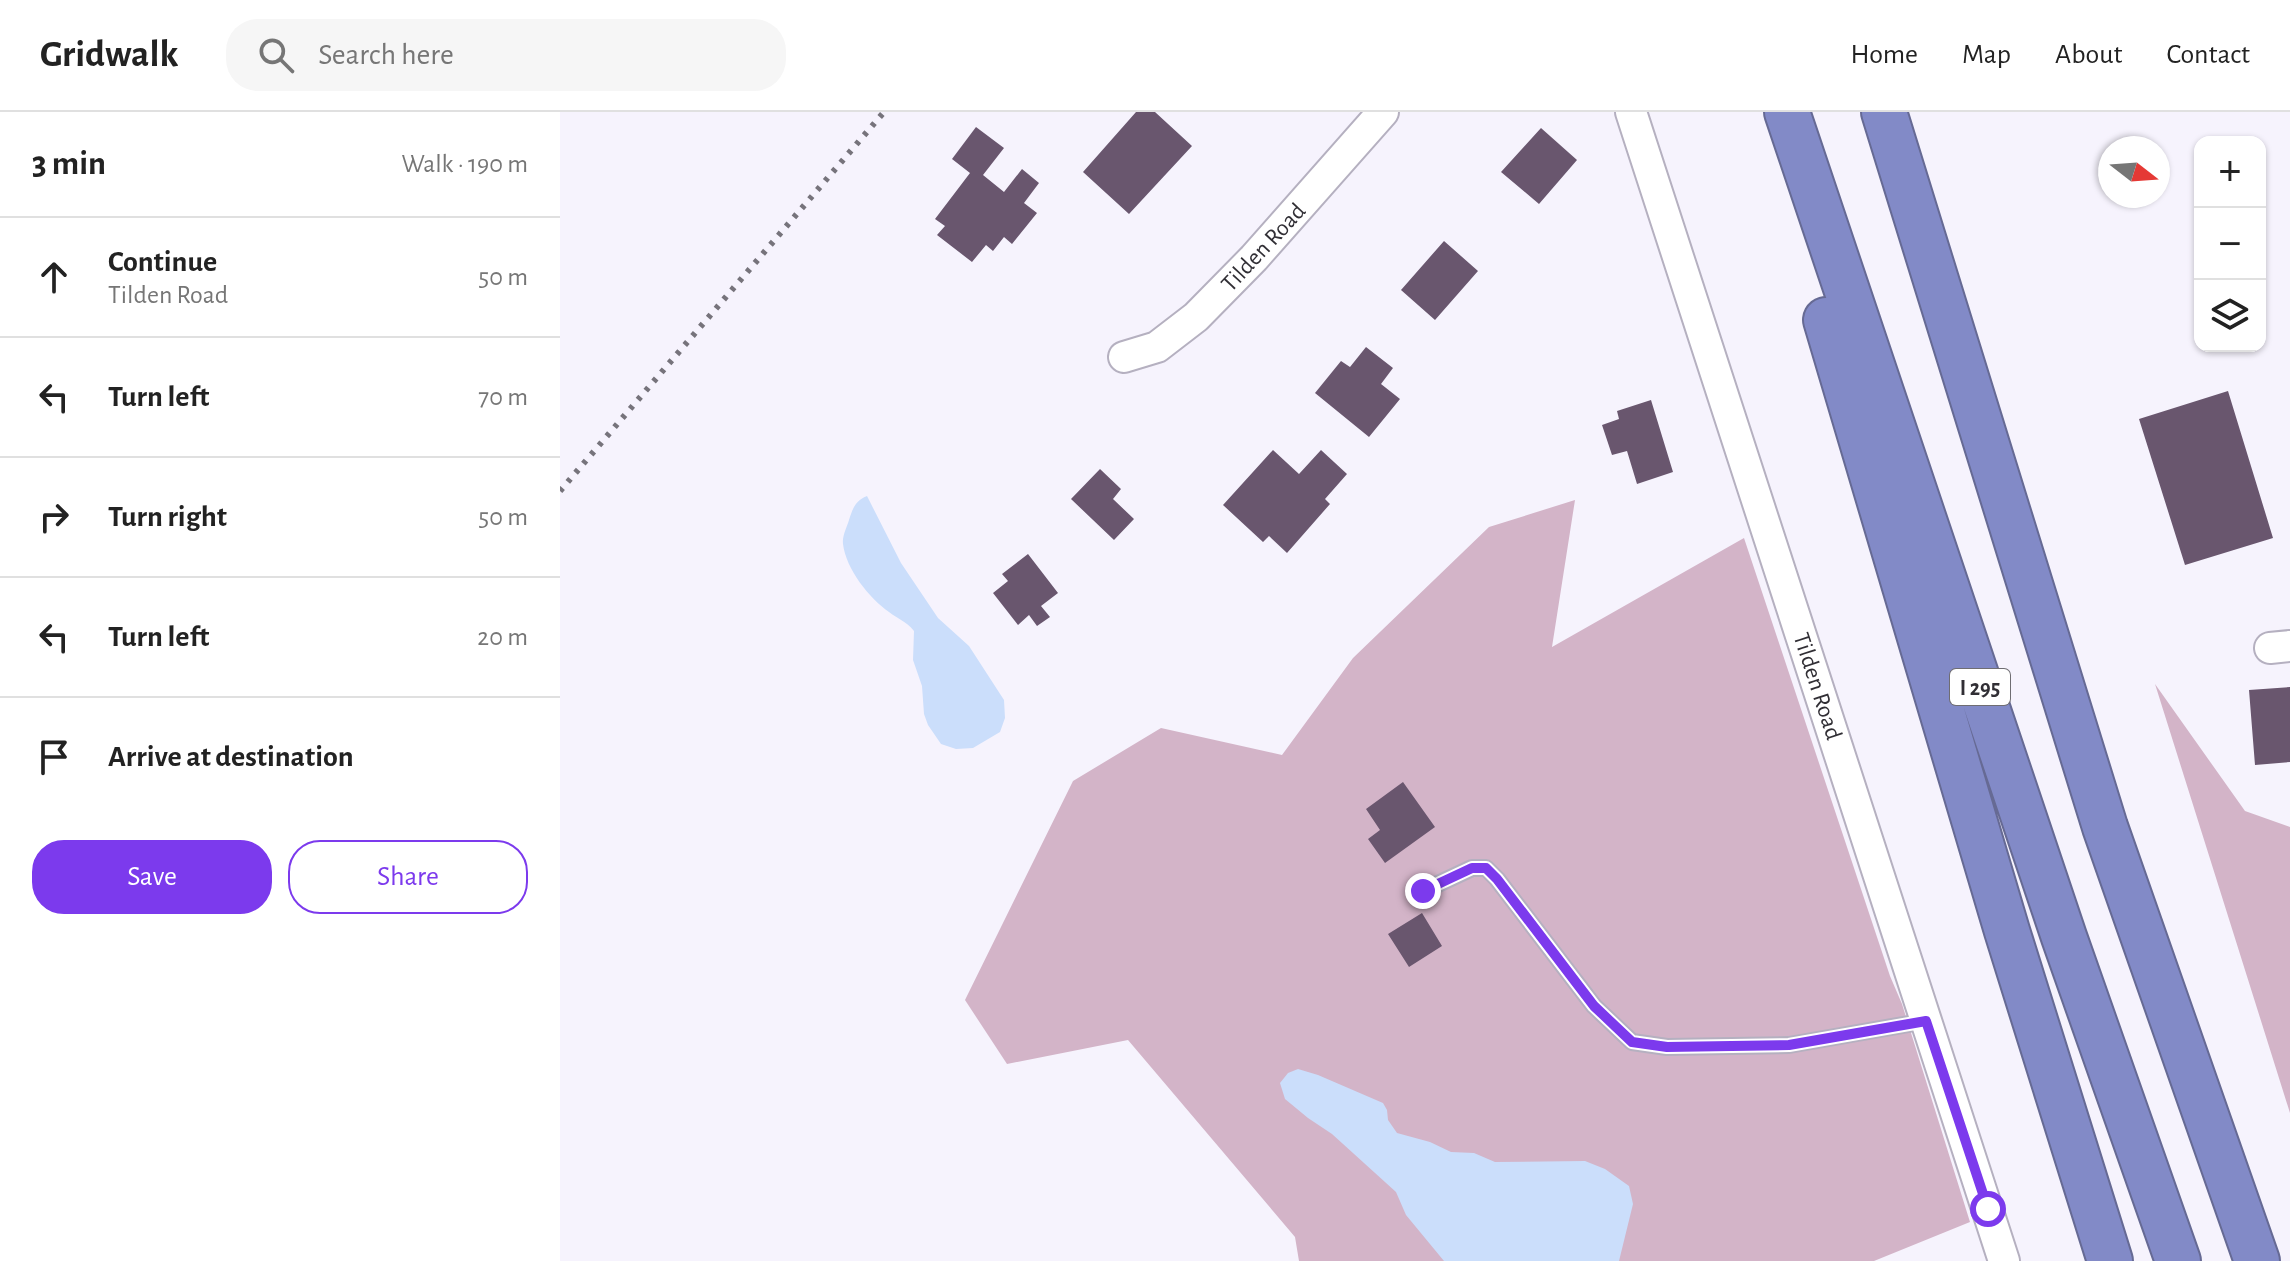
<!DOCTYPE html>
<html lang="en">
<head>
<meta charset="utf-8">
<style>
	:root { --surface:#fff; --page:#f6f6f6; --text:#222; --muted:#767676; --line:#e0e0e0; --accent:#7c3aed }
	body { margin:0; font-family:"Alegreya Sans",sans-serif; background:var(--page); color:var(--text) }
	.controls { position:absolute; right:24px; top:24px; display:grid; overflow:hidden; border-radius:16px; box-shadow:0 2px 6px #0004 }
	.controls button { width:72px; height:72px; display:grid; place-items:center; padding:0; border:0; border-bottom:2px solid var(--line); background:var(--surface); color:var(--text); font:40px sans-serif }
	.compass { position:absolute; left:1538px; top:24px; width:72px; height:72px; border-radius:50%; background:var(--surface); box-shadow:0 2px 6px #0004; rotate:107deg }
	.stop { position:absolute; width:24px; height:24px; margin:-18px; border:6px solid #7c3aed; border-radius:50%; background:#fff }
	.stop.end { background:#7c3aed; border-color:#fff; box-shadow:0 2px 8px #0008 }
	.list { margin:0; padding:0; list-style:none }
	h2 { display:flex; justify-content:space-between; align-items:center; height:104px; margin:0; padding:0 32px; font-size:34px }
	h2 small { font-size:26px; font-weight:400; color:var(--muted) }
	.list li { display:grid; grid-template-columns:52px 1fr auto; gap:24px; align-items:center; box-sizing:border-box; height:120px; padding:0 32px; border-top:2px solid var(--line) }
	.list b { display:block; font-size:30px; white-space:nowrap }
	.list p { margin:0; font-size:26px; white-space:nowrap; color:var(--muted) }
	.list em { font-size:26px; font-style:normal; color:var(--muted) }
	.actions { display:flex; gap:16px; padding:24px 32px }
	.actions a { flex:1; padding:18px 0; border:2px solid var(--accent); border-radius:32px; text-align:center; font-size:28px; color:var(--accent) }
	.actions .main { background:var(--accent); color:#fff }
	.icon { flex:none; width:44px; height:44px; fill:none; stroke:currentColor; stroke-width:2; stroke-linecap:round; stroke-linejoin:round }
	.map { position:relative; flex:none; width:1730px; height:1149px; overflow:hidden }
	header { display:flex; align-items:center; gap:48px; box-sizing:border-box; height:112px; padding:0 40px; background:var(--surface); border-bottom:2px solid var(--line) }
	header strong { font-size:38px }
	nav { display:flex; gap:44px; margin-inline-start:auto; font-size:28px }
	.search { width:560px; height:72px; background:var(--page); display:flex; align-items:center; gap:20px; box-sizing:border-box; padding:0 28px; border-radius:32px; color:var(--muted); font-size:30px }
	main { display:flex }
	aside { flex:1; background:var(--surface) }
	.map>svg:first-child { display:block }
	.forest { fill:#d3b4c8 }
	.water { fill:#cbdefb }
	.building { fill:#69566e }
	.lines { fill:none; stroke-linecap:round; stroke-linejoin:round }
	.service-casing { stroke:#b5b0c0; stroke-width:18 }
	.minor-casing { stroke:#b5b0c0; stroke-width:34 }
	.motorway-casing { stroke:#666a94; stroke-width:48 }
	.service { stroke:#fff; stroke-width:14 }
	.minor { stroke:#fff; stroke-width:30 }
	.motorway { stroke:#828ac7; stroke-width:44 }
	.rail { stroke:#76737b; stroke-width:6; stroke-dasharray:4 8; stroke-linecap:butt }
	.route { stroke:#7c3aed; stroke-width:10 }
	.labels { text-anchor:middle; stroke-width:8; stroke-linejoin:round; paint-order:stroke }
	.shield { fill:#fff; stroke:#6f6d72; stroke-width:2 }
	.shield-label { font-size:22px; font-weight:bold; fill:#312f35 }
	.street-label { font-size:24px; fill:#312f35; stroke:#fff }
</style>
</head>
<body>
<header>
<strong>Gridwalk</strong>
<div class="search"><svg class="icon" aria-label="search" viewBox="0 0 24 24"><circle cx="10" cy="10" r="6"/><path d="M15 15l6 6"/></svg>Search here</div>
<nav><a>Home</a><a>Map</a><a>About</a><a>Contact</a></nav>
</header>
<main>
<aside>
<h2>3 min<small>Walk · 190 m</small></h2>
<ul class="list">
<li><svg class="icon" aria-label="ahead" viewBox="0 0 24 24"><path d="M12 20V5M6 11l6-6 6 6"/></svg><div><b>Continue</b><p>Tilden Road</p></div><em>50 m</em></li>
<li><svg class="icon" aria-label="left" viewBox="0 0 24 24"><path d="M17 20v-9H6M10 6l-5 5 5 5"/></svg><div><b>Turn left</b></div><em>70 m</em></li>
<li><svg class="icon" aria-label="right" viewBox="0 0 24 24"><path d="M7 20v-9h11M14 6l5 5-5 5"/></svg><div><b>Turn right</b></div><em>50 m</em></li>
<li><svg class="icon" aria-label="left" viewBox="0 0 24 24"><path d="M17 20v-9H6M10 6l-5 5 5 5"/></svg><div><b>Turn left</b></div><em>20 m</em></li>
<li><svg class="icon" aria-label="arrive" viewBox="0 0 24 24"><path d="M6 21V4h12l-3 4 3 4H6"/></svg><div><b>Arrive at destination</b></div></li>
</ul>
<div class="actions"><a class="main">Save</a><a>Share</a></div>
</aside>
<div class="map">
<svg width="1730" height="1149" viewBox="0 0 1730 1149">
	<rect width="100%" height="100%" fill="#f6f3fd"/>
	<!-- forest -->
	<path class="forest" d="M 1015,388 L 992,535 L 1184,426 L 1330,864 L 1342,892 L 1410,1110 L 1314,1149 L 739,1149 L 735,1125 L 568,928 L 447,952 L 405,888 L 513,669 L 601,616 L 722,643 L 793,546 L 929,415 Z
		M 1595,572 L 1685,699 L 1730,715 L 1730,1001 Z"/>
	<!-- water -->
	<path class="water" d="M 307,384 L 341,451 L 378,506 L 409,534 L 444,588 L 445,606 L 440,620 L 413,636 L 396,637 L 381,632 L 368,613 L 364,602 L 362,574 L 353,548 L 354,519 C 346,509 338,507 329,500 C 309,486 286,457 283,432 C 282,424 287,415 289,408 C 293,396 295,389 307,384 Z
		M 738,957 L 758,963 L 823,991 L 827,998 L 828,1008 L 837,1021 L 870,1030 L 891,1040 L 914,1041 L 935,1050 L 1025,1049 L 1045,1057 L 1069,1074 L 1073,1092 L 1059,1149 L 884,1149 L 846,1103 L 836,1080 L 772,1022 L 748,1006 L 725,987 L 720,971 L 728,961 Z"/>
	<!-- building -->
	<path class="building" d="M 576,0 L 595,0 L 632,34 L 569,102 L 523,60 Z
		M 416,15 L 444,36 L 423,63 L 444,80 L 462,57 L 479,71 L 464,91 L 477,101 L 452,132 L 444,125 L 433,139 L 426,133 L 412,150 L 377,123 L 385,114 L 375,107 L 410,61 L 392,47 Z
		M 981,16 L 1017,48 L 979,92 L 941,60 Z
		M 884,129 L 918,159 L 875,208 L 841,178 Z
		M 806,235 L 833,256 L 821,272 L 840,287 L 809,325 L 755,281 L 781,249 L 790,255 Z
		M 1668,279 L 1713,426 L 1625,453 L 1579,307 Z
		M 1091,288 L 1113,360 L 1077,372 L 1067,339 L 1052,343 L 1042,313 L 1059,307 L 1057,299 Z
		M 713,338 L 739,362 L 761,338 L 787,362 L 765,387 L 770,392 L 727,441 L 709,424 L 703,430 L 663,393 Z
		M 540,357 L 561,377 L 553,387 L 574,407 L 554,428 L 511,387 Z
		M 468,442 L 498,481 L 481,494 L 490,505 L 477,514 L 469,503 L 458,513 L 433,481 L 448,469 L 442,462 Z
		M 1730,575 L 1730,650 L 1695,653 L 1689,578 Z
		M 843,670 L 875,715 L 825,751 L 808,727 L 820,718 L 806,697 Z
		M 862,801 L 882,834 L 849,855 L 828,822 Z"/>
	<g class="lines">
		<defs>
			<path id="service" d="M 863,779 L 912,756 L 926,756 L 937,767 L 1034,894 L 1072,930 L 1107,935 L 1229,933 L 1366,909"/>
			<path id="minor" d="M 1071,0 L 1444,1149
				M 564,245 L 597,235 L 636,205 L 694,146 L 823,0
				M 1710,536 L 1730,534"/>
			<path id="motorway" d="M 1227,0 L 1504,825 L 1618,1149
				M 1324,0 L 1545,715 L 1697,1149
				M 1266,208 L 1447,819 L 1550,1149"/>
		</defs>
		<!-- service casing -->
		<use href="#service" class="service-casing"/>
		<!-- minor casing -->
		<use href="#minor" class="minor-casing"/>
		<!-- motorway casing -->
		<use href="#motorway" class="motorway-casing"/>
		<!-- service -->
		<use href="#service" class="service"/>
		<!-- minor -->
		<use href="#minor" class="minor"/>
		<!-- motorway -->
		<use href="#motorway" class="motorway"/>
		<!-- rail -->
		<path class="rail" d="M 0,379 L 324,0"/>
	</g>
	<g class="lines">
		<!-- route -->
		<path class="route" d="M 863,779 L 912,756 L 926,756 L 937,767 L 1034,894 L 1072,930 L 1107,935 L 1229,933 L 1366,909 L 1428,1097"/>
	</g>
	<g class="labels">
		<!-- shield labels -->
		<rect class="shield" x="1390" y="557" width="60" height="36" rx="6"/>
		<g class="shield-label">
			<text x="1420" y="583">I 295</text>
		</g>
		<!-- street labels -->
		<g class="street-label">
			<text transform="translate(703 135) rotate(-47)" y="8">Tilden Road</text>
			<text transform="translate(1258 574) rotate(72)" y="8">Tilden Road</text>
		</g>
	</g>
</svg>
<div class="controls">
<button>+</button>
<button>−</button>
<button><svg class="icon" aria-label="layers" viewBox="0 0 24 24"><path d="M12 4l9 5-9 5-9-5zM3 14l9 5 9-5"/></svg></button>
</div>
<svg class="compass" viewBox="-18 -18 36 36"><path d="M0-13l5 13h-10z" fill="#e53935"/><path d="M0 13l5-13h-10z" fill="#767676"/></svg>
<div class="stop" style="left:1428px;top:1097px"></div>
<div class="stop end" style="left:863px;top:779px"></div>
</div>
</main>
</body>
</html>
